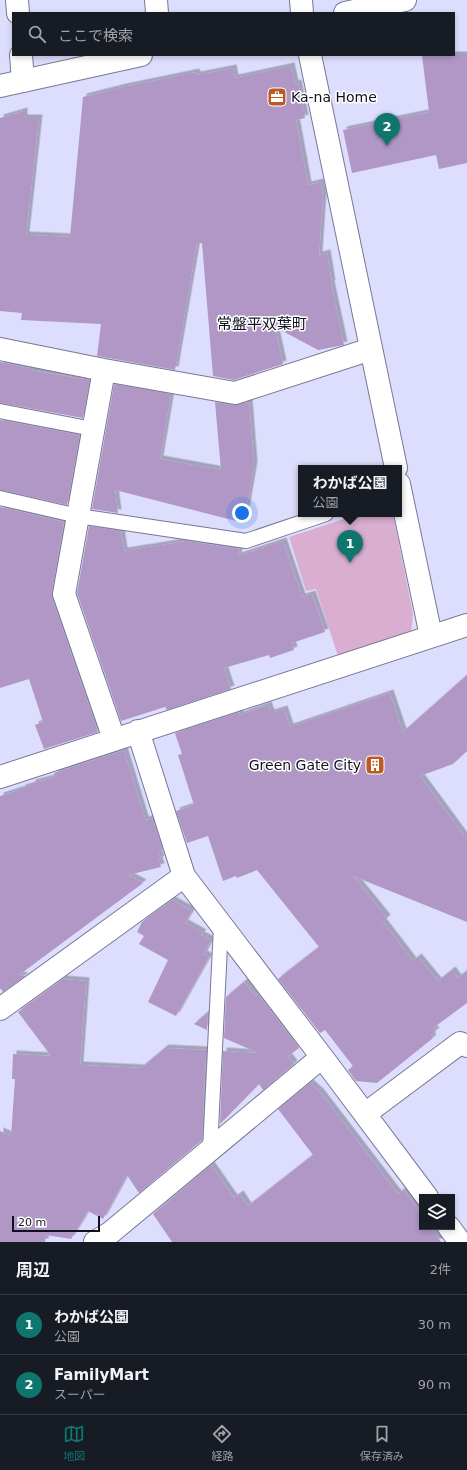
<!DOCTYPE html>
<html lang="ja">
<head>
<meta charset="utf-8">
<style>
	:root { --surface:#171b24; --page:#20242c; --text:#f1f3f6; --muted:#9ea1a6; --line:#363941; --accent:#0f766e }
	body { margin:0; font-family:"DejaVu Sans","Noto Sans JP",sans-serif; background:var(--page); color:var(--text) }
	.controls { position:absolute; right:12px; bottom:12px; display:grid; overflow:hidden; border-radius:0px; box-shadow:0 2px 6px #0003 }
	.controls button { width:36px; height:36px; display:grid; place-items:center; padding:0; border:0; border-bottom:1px solid var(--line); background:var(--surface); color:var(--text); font:20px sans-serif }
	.scale { position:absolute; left:12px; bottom:10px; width:88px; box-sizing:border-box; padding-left:4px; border:2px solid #11111c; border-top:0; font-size:11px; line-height:14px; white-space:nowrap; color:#11111c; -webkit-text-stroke:3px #fff; paint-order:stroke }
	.you { position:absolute; left:242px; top:513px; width:14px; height:14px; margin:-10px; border:3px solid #fff; border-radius:50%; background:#1a73e8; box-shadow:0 0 0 6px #1a73e833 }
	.badge { display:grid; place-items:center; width:26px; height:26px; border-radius:50%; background:var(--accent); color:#fff; font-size:13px; font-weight:700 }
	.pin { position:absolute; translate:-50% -33px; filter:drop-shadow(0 1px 2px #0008) }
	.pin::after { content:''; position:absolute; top:21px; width:14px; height:12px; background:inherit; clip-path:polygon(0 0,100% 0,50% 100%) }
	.popup { position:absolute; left:298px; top:465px; width:104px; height:52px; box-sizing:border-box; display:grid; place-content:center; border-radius:0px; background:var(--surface); filter:drop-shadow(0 1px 3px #0005); font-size:13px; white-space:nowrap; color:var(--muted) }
	.popup b { font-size:15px; color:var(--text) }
	.popup::after { content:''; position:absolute; left:50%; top:100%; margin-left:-8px; border:8px solid transparent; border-top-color:var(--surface) }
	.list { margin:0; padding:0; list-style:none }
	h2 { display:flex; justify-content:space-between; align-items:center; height:52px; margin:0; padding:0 16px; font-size:17px }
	h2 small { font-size:13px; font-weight:400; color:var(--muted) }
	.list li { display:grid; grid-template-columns:26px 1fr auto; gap:12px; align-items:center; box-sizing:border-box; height:60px; padding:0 16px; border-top:1px solid var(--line) }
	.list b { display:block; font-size:15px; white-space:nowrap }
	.list p { margin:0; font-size:13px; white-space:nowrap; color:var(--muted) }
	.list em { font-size:13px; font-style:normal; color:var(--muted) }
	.icon { flex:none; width:22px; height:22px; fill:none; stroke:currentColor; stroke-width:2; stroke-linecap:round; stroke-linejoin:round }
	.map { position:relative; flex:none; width:467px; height:1242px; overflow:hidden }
	.search { position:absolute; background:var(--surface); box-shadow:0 2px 6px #0003; left:12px; right:12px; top:12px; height:44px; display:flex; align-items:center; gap:10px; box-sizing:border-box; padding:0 14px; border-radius:0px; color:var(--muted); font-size:15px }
	.sheet { height:172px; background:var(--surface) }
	nav { display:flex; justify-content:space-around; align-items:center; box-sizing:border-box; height:56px; border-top:1px solid var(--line); background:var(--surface); font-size:11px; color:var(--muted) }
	nav a { display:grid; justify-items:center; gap:2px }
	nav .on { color:var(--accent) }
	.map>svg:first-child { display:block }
	.green { fill:#d9aed0 }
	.building { fill:#b197c6; filter:url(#shadow) }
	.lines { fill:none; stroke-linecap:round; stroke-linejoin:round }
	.lane-casing { stroke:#797895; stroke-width:16 }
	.street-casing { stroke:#797895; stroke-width:24 }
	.secondary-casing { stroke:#797895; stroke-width:24 }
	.lane { stroke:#fff; stroke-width:14 }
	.street { stroke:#fff; stroke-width:22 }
	.secondary { stroke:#fff; stroke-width:22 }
	.labels { text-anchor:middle; stroke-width:3; stroke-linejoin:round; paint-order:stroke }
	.poi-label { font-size:14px; fill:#11111c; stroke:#fff; text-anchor:start }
	.neighbourhood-label { font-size:15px; fill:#11111c; stroke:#fff }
</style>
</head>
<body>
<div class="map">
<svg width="467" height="1242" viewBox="0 0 467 1242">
	<defs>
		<filter id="shadow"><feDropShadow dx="3.5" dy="-3.5" stdDeviation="0" flood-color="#0004"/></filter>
	</defs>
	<rect width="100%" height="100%" fill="#ddddfd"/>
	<!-- green -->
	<path class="green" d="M 359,514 L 393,514 L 413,614 L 411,633 L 338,656 L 316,589 L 306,591 L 289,537 Z"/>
	<!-- building -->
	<path class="building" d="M 422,55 L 467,55 L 467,163 L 439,169 L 436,155 L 352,173 L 343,130 L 429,112 Z
		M 291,66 L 295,84 L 298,83 L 305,118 L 296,120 L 308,185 L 320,182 L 323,196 L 319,255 L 327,253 L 332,284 L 331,284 L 344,345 L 318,350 L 275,327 L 283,364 L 234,380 L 213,376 L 202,243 L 197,243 L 175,370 L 97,356 L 101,324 L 21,320 L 22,313 L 0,311 L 0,118 L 24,111 L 24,118 L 39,118 L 26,235 L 70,237 L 83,97 L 123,87 L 196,72 L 197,75 L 233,68 L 235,78 Z
		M 0,362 L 29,368 L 29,370 L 90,380 L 83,418 L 0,403 Z
		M 114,384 L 171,394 L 160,459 L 221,470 L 215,402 L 233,405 L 249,402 L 254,465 L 244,523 L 115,490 L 118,513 L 92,509 Z
		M 0,420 L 80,435 L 67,505 L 0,490 Z
		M 0,507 L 64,522 L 52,592 L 52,598 L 98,732 L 44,749 L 35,725 L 43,722 L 29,679 L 0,688 Z
		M 89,526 L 121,531 L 124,551 L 187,541 L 240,549 L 238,556 L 283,541 L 302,597 L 312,594 L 325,632 L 292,643 L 294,650 L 270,658 L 269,655 L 224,668 L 231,689 L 167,710 L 165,707 L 121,721 L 77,593 Z
		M 467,675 L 467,751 L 453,764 L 420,776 L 467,840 L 467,922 L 353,876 L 387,918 L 383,922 L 413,961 L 418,957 L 438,981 L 452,970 L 458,978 L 467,971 L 467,1003 L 433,1028 L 436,1031 L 431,1035 L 433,1038 L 377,1083 L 356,1081 L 348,1070 L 353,1066 L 325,1030 L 320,1033 L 278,979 L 319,947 L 257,870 L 237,878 L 236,876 L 223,881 L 208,836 L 187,843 L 176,811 L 194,805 L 178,755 L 182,754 L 175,733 L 239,712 L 240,715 L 268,705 L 271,713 L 284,709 L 290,727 L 390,693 L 403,732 Z
		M 124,750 L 145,819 L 146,820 L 152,818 L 163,850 L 158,851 L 161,859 L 159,860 L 161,867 L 128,875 L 143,883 L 19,975 L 25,976 L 3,992 L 1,989 L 0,989 L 0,796 L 22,789 L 22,788 L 32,785 L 32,783 L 55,777 L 54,773 Z
		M 172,900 L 192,911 L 185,923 L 203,933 L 201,935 L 211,940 L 204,954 L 209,957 L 176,1016 L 148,1002 L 168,960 L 139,944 L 144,936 L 137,932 L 142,922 Z
		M 63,979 L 86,981 L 80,1065 L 141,1068 L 165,1048 L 206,1050 L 202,1140 L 139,1193 L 127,1175 L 103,1219 L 88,1211 L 71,1239 L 46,1235 L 45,1242 L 0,1242 L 0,1131 L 11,1136 L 15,1079 L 12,1079 L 13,1054 L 51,1056 L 18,1012 Z
		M 244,982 L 255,996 L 258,994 L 299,1048 L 288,1056 L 294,1064 L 263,1090 L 259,1084 L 220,1124 L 223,1051 L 258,1053 L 224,1038 L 226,997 Z
		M 208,1012 L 207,1030 L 194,1024 Z
		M 310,1083 L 320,1092 L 398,1194 L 404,1190 L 422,1215 L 422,1227 L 431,1227 L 441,1242 L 172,1242 L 153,1214 L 211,1165 L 234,1198 L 240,1194 L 248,1206 L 313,1155 L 278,1109 Z"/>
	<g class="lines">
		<defs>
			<path id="lane" d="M 0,411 L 93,429
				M 0,498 L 78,516 L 246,541 L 326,514
				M 210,1150 L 221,926"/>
			<path id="street" d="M 17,0 L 18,13
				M 156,0 L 157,13
				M 301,0 L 302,13
				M 21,55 L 23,81
				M 310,55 L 396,468
				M 0,349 L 104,370 L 235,393 L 371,349
				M 104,370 L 64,594 L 114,739
				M 399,484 L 431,636
				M 138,731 L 184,876 L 322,1057 L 427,1197
				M 0,777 L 467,625
				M 0,1009 L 184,876
				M 365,1114 L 460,1043 L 467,1046
				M 449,1227 L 460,1242
				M 95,1242 L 110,1233 L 322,1057"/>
			<path id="secondary" d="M 345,13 L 405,0
				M 0,86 L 141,55"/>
		</defs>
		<!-- lane casing -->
		<use href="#lane" class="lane-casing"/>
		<!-- street casing -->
		<use href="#street" class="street-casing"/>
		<!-- secondary casing -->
		<use href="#secondary" class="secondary-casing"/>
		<!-- lane -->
		<use href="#lane" class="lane"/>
		<!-- street -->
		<use href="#street" class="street"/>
		<!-- secondary -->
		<use href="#secondary" class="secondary"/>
	</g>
	<!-- icons -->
	<defs>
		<symbol id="office-square" viewBox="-11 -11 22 22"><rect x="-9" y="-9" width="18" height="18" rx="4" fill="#bd5925" stroke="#fff"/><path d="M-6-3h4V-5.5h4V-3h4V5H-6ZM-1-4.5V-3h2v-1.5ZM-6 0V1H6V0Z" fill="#fff"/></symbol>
		<symbol id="building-square" viewBox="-11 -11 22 22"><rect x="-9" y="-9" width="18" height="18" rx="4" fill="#bd5925" stroke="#fff"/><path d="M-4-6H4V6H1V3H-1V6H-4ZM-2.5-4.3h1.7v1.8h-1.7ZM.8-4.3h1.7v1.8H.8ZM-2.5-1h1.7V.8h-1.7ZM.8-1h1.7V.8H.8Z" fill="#fff"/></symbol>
	</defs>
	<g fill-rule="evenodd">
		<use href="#office-square" x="266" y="86" width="22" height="22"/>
		<use href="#building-square" x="364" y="754" width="22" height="22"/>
	</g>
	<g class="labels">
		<!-- poi labels -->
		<g class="poi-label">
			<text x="291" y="102">Ka-na Home</text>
			<text x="361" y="770" text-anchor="end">Green Gate City</text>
		</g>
		<!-- neighbourhood labels -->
		<g class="neighbourhood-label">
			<text x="262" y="329">常盤平双葉町</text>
		</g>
	</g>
</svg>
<div class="controls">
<button><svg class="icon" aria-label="layers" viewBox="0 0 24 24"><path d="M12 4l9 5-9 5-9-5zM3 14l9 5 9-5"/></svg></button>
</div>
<div class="scale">20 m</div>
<div class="you"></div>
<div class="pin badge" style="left:350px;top:563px">1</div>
<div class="popup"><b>わかば公園</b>公園</div>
<div class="pin badge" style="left:387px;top:146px">2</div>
<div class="search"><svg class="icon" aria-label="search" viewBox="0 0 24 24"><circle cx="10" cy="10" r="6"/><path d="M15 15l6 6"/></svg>ここで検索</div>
</div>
<section class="sheet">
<h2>周辺<small>2件</small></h2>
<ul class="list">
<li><span class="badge">1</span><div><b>わかば公園</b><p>公園</p></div><em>30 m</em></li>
<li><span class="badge">2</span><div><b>FamilyMart</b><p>スーパー</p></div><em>90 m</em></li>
</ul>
</section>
<nav>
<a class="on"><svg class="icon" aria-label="map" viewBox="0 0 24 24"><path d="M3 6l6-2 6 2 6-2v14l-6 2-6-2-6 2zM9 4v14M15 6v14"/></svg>地図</a>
<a><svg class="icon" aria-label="directions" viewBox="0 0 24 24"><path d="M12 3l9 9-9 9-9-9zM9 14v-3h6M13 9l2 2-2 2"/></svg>経路</a>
<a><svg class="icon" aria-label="saved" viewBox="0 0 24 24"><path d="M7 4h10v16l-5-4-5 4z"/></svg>保存済み</a>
</nav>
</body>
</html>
